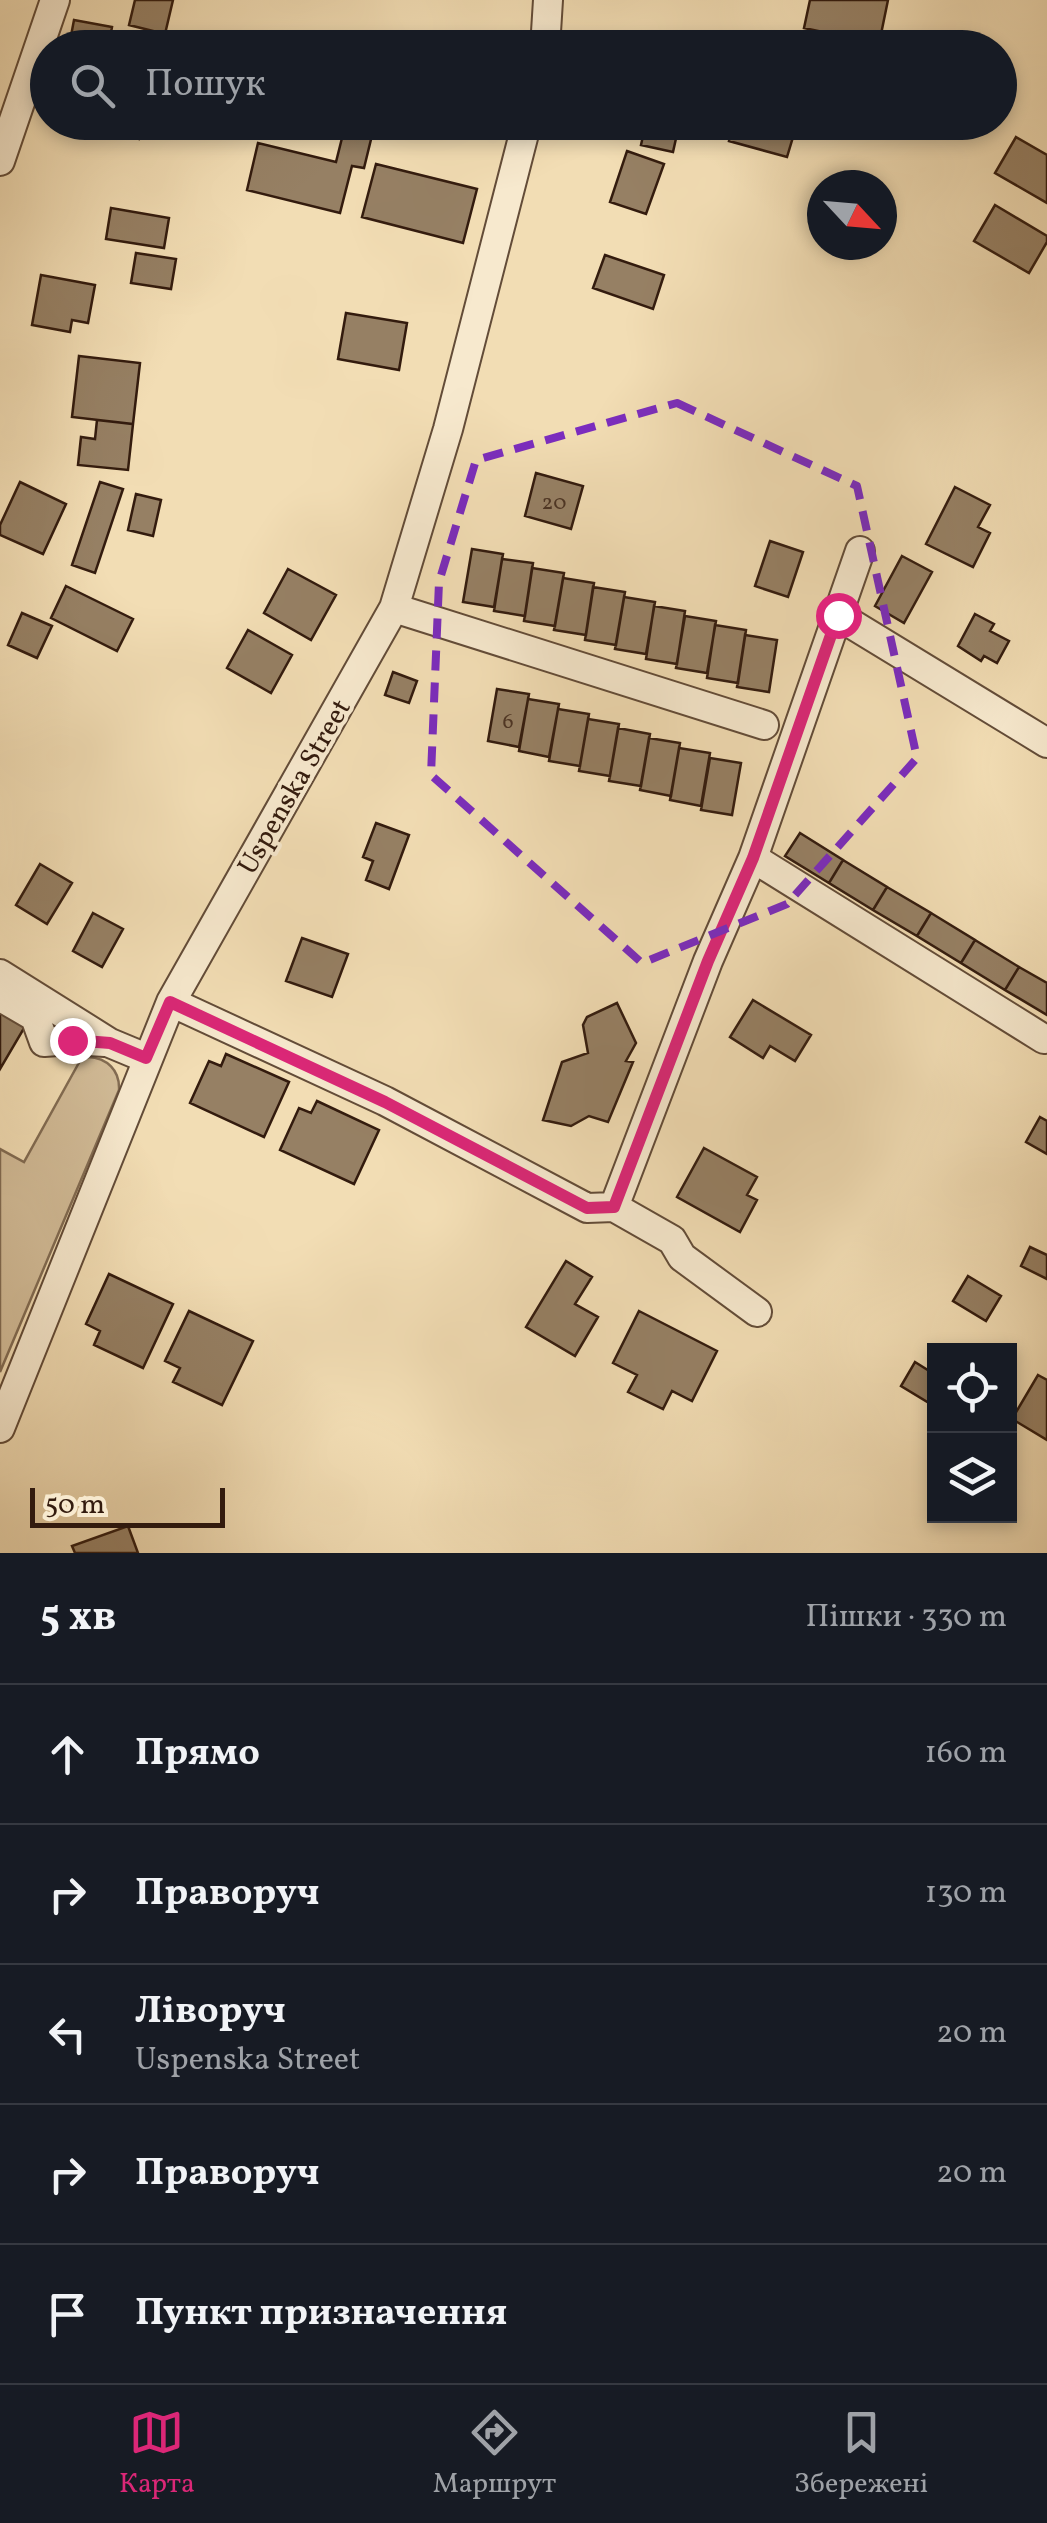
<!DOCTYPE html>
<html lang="uk">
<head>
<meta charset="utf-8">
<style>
	:root { --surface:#171b24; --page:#20242c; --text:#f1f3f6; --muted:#9ea1a6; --line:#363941; --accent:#db2777 }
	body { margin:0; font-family:Vollkorn,serif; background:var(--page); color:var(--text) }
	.controls { position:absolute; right:30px; bottom:30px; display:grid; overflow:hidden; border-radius:0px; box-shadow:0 5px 15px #0003 }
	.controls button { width:90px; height:90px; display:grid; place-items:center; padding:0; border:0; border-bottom:2px solid var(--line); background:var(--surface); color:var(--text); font:50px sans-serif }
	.compass { position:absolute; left:807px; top:170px; width:90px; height:90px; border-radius:50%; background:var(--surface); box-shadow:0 5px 15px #0003; rotate:116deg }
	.scale { position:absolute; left:30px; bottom:25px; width:195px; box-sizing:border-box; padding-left:10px; border:5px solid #331b0e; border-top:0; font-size:28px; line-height:35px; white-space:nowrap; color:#331b0e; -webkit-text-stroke:8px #f7e9ce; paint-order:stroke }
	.stop { position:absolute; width:30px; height:30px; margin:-22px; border:8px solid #db2777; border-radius:50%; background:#fff }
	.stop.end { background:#db2777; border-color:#fff; box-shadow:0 2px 10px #0008 }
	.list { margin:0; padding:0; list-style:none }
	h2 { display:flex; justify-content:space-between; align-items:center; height:130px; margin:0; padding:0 40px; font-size:42px }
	h2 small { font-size:32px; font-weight:400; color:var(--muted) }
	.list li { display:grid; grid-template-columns:65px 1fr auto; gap:30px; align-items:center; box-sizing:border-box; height:140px; padding:0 40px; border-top:2px solid var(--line) }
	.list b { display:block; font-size:38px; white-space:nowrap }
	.list p { margin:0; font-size:32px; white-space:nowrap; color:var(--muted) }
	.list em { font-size:32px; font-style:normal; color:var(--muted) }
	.icon { flex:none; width:55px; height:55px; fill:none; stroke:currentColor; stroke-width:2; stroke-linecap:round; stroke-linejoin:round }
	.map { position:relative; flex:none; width:1047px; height:1553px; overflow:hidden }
	.search { position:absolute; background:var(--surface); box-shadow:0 5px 15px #0003; left:30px; right:30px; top:30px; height:110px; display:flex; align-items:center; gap:25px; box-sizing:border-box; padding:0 35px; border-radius:55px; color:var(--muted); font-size:38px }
	.sheet { height:830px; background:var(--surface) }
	nav { display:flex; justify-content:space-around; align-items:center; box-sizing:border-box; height:140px; border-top:2px solid var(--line); background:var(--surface); font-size:28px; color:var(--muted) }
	nav a { display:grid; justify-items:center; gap:5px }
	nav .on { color:var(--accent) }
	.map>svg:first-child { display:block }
	.green { fill:#d2bc98; stroke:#826c53; stroke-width:2.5 }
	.building { fill:#968064; stroke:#331b0e; stroke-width:2.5 }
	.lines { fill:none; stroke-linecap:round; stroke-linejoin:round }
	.minor-casing { stroke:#634c38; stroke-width:32 }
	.minor { stroke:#f7e9ce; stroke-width:28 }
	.route { stroke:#db2777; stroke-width:12 }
	.marked { fill:none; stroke:#7b2cbf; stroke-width:8; stroke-dasharray:20 12; stroke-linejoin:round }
	.labels { text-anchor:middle; stroke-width:8; stroke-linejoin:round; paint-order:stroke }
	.number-label { font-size:22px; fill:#4c3424 }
	.street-label { font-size:28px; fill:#331b0e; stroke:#f7e9ce }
</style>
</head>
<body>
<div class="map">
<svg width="1047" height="1553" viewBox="0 0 1047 1553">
	<rect width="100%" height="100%" fill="#f2ddb4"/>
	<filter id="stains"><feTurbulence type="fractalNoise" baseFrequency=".002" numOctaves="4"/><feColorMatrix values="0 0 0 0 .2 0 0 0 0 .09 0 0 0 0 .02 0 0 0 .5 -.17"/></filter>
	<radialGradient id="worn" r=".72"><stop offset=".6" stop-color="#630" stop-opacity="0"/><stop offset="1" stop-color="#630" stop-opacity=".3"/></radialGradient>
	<!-- green -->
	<path class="green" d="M 88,1057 C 107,1058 120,1070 119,1090 L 0,1372 L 0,1149 L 24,1162 L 81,1059 Z"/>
	<!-- building -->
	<path class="building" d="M 135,0 L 173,0 L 165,34 L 129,25 Z
		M 810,0 L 888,0 L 879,44 L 804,28 Z
		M 74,20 L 112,27 L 108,48 L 70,41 Z
		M 109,122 L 143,122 L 139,139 L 107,131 Z
		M 346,122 L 375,123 L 364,168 L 352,166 L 340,213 L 247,190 L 258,143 L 336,162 Z
		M 646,122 L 693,122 L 690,137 L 677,134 L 673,152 L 641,145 Z
		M 734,122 L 780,122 L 796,127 L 787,157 L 729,141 Z
		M 1016,137 L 1047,155 L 1047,203 L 995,173 Z
		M 627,151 L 664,164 L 646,214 L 610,202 Z
		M 376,164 L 477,189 L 463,243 L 362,217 Z
		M 995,205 L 1047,236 L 1047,242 L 1029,273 L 974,241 Z
		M 111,208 L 169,218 L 164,248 L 106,239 Z
		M 136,253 L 176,259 L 171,289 L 131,283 Z
		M 605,255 L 664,275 L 653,309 L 593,288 Z
		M 41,275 L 95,285 L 88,323 L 72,320 L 70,332 L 32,325 Z
		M 346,313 L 407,323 L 399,370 L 338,359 Z
		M 79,356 L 140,363 L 133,424 L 72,417 Z
		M 97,420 L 133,424 L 128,470 L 78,465 L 81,437 L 95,439 Z
		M 536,473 L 583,486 L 571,529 L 525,516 Z
		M 20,482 L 66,504 L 43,554 L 0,535 L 0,525 Z
		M 100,482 L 123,489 L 95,573 L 72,565 Z
		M 955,487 L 990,505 L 978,527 L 990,533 L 973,567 L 926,544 Z
		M 136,494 L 161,500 L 153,536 L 128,530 Z
		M 770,541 L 803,552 L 788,597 L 755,586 Z
		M 472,549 L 503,554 L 494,607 L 463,602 Z
		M 902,556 L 932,572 L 904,623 L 875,606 Z
		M 502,559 L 533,563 L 525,616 L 494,611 Z
		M 532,568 L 564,573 L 555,626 L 524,621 Z
		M 288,569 L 336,595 L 311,640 L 264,613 Z
		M 563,578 L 594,583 L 586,635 L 554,630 Z
		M 66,586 L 133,619 L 117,651 L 51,618 Z
		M 593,587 L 625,592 L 616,645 L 585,640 Z
		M 624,597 L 655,602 L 646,654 L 615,649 Z
		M 654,606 L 685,611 L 677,664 L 646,659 Z
		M 22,613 L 52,626 L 37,658 L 8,645 Z
		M 975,614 L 994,624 L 990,631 L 1009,641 L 997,663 L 984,656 L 981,661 L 958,646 Z
		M 685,616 L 716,621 L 707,673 L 676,668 Z
		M 715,625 L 746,630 L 738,683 L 707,678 Z
		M 248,630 L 292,655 L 271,693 L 227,668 Z
		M 745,635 L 777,640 L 769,692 L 737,687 Z
		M 393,672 L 417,681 L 409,703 L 385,695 Z
		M 497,689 L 529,694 L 519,747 L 488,741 Z
		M 528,699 L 559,704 L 549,757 L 519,751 Z
		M 558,709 L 589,714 L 580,766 L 549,761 Z
		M 588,719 L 619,724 L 610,776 L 579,771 Z
		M 618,728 L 650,734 L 641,786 L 609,781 Z
		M 649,738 L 680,743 L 671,796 L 640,790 Z
		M 679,748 L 710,753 L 701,806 L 670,800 Z
		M 710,758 L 741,763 L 732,815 L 701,810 Z
		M 376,823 L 409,835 L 389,889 L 366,880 L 373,861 L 363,857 Z
		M 800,833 L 843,860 L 829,883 L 785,856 Z
		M 843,860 L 887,887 L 873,910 L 829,883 Z
		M 40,864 L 72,883 L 47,924 L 16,905 Z
		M 887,887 L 931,913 L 917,936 L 873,910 Z
		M 93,913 L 123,929 L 102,967 L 73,951 Z
		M 931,913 L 975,940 L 961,963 L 917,936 Z
		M 302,938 L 348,954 L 332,997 L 286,981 Z
		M 975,940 L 1019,967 L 1005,990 L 961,963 Z
		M 1019,967 L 1047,983 L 1047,1015 L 1005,990 Z
		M 753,1000 L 811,1035 L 795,1061 L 770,1046 L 763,1058 L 730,1037 Z
		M 0,1001 L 30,1018 L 0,1069 Z
		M 617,1003 L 636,1043 L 626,1061 L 633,1062 L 608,1122 L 589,1116 L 571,1126 L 543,1120 L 562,1062 L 588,1053 L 583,1025 L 587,1017 Z
		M 226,1054 L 289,1082 L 264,1137 L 190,1103 L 209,1061 L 221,1066 Z
		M 317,1101 L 379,1130 L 354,1184 L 280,1150 L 299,1108 L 311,1113 Z
		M 1040,1117 L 1047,1121 L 1047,1154 L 1026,1142 Z
		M 704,1148 L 757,1177 L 747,1195 L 757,1200 L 740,1232 L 677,1197 Z
		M 1030,1247 L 1047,1255 L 1047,1279 L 1021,1266 Z
		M 566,1261 L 592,1277 L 575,1304 L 598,1317 L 575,1356 L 526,1327 Z
		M 109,1274 L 173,1304 L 143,1368 L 94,1345 L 100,1331 L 86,1324 Z
		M 968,1276 L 1001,1296 L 986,1321 L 953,1301 Z
		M 189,1311 L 253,1341 L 222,1405 L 173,1382 L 180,1368 L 165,1361 Z
		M 639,1311 L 717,1351 L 692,1401 L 672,1391 L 663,1409 L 628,1392 L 637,1375 L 613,1363 Z
		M 915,1362 L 934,1374 L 934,1406 L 901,1386 Z
		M 1038,1375 L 1047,1380 L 1047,1440 L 1012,1419 Z
		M 128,1526 L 138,1553 L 75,1553 L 72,1546 Z"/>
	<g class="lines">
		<defs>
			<path id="minor" d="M 545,48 L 548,0
				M 0,161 L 55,0
				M 394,608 L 764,725
				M 837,615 L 1047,743
				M 753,858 L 1044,1039
				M 0,974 L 110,1043 L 146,1058
				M 6,1000 L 35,1017 L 44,1042 L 72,1040 L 105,1042
				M 171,1002 L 385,1101 L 587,1208 L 614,1207 L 708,961 L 753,858 L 860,551
				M 614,1207 L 672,1240 L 682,1257 L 757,1312
				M 0,1428 L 171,1002 L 394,608 L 448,429 L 527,122"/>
		</defs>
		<!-- minor casing -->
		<use href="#minor" class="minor-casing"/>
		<!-- minor -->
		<use href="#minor" class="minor"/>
	</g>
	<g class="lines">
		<!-- route -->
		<path class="route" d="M 72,1040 L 110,1043 L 146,1058 L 170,1002 L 385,1102 L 587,1208 L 614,1207 L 708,961 L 753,858 L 838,615"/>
	</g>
	<!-- marked area -->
	<path class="marked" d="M 677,403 L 857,486 L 917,758 L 787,904 L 642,963 L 431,775 L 439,582 L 476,460 Z"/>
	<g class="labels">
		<!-- number labels -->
		<g class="number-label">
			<text x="554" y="509">20</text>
			<text x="508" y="728">6</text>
		</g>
		<!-- street labels -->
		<g class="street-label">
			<text transform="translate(293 786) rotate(-60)" y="10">Uspenska Street</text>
		</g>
	</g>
	<rect width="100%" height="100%" filter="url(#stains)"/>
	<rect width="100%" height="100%" fill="url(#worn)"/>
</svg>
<div class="controls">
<button><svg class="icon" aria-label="locate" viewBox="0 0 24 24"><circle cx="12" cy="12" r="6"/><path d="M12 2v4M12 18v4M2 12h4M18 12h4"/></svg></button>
<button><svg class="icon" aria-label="layers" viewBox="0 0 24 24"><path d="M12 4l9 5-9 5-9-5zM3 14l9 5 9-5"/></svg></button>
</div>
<svg class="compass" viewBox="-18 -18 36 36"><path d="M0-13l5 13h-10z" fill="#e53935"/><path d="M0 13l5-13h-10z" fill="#9ea1a6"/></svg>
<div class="scale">50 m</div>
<div class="stop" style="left:838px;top:615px"></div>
<div class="stop end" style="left:72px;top:1040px"></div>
<div class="search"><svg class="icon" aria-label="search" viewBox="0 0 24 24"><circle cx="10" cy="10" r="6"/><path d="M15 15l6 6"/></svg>Пошук</div>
</div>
<section class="sheet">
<h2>5 хв<small>Пішки · 330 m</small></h2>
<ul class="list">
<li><svg class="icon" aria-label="ahead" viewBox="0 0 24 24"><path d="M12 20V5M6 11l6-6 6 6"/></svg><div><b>Прямо</b></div><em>160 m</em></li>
<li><svg class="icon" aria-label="right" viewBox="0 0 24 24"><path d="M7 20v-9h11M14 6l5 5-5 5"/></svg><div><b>Праворуч</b></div><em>130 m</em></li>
<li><svg class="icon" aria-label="left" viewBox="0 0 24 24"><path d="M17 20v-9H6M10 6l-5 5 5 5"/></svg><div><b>Ліворуч</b><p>Uspenska Street</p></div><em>20 m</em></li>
<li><svg class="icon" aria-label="right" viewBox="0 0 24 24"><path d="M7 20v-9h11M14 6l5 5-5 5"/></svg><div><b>Праворуч</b></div><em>20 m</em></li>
<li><svg class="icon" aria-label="arrive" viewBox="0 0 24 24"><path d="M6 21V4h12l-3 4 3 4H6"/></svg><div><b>Пункт призначення</b></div></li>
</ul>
</section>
<nav>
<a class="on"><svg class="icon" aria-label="map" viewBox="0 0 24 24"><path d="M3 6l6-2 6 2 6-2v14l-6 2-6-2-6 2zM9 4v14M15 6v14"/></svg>Карта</a>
<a><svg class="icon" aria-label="directions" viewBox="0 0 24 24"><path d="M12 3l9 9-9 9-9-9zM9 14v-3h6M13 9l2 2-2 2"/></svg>Маршрут</a>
<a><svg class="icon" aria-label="saved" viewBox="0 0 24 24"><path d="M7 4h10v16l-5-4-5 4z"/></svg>Збережені</a>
</nav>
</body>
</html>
